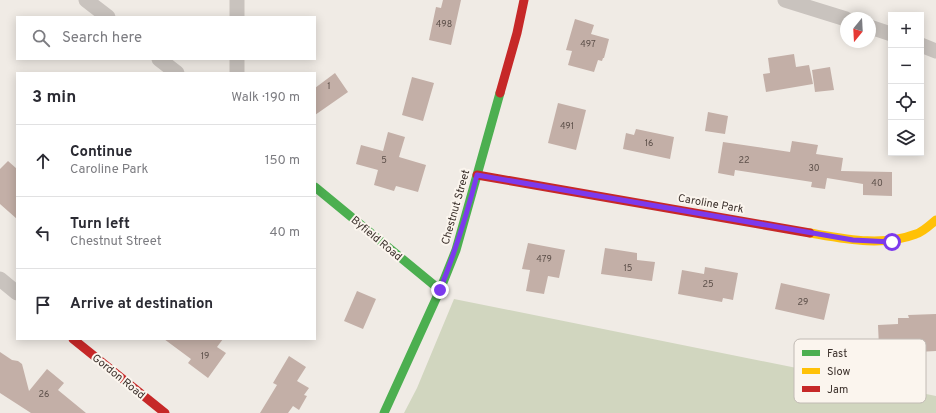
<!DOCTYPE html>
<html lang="en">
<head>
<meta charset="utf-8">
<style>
	:root { --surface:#fff; --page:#f2f2f3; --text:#2b2b33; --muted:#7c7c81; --line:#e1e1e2 }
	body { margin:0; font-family:Overpass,sans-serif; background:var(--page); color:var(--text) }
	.controls { position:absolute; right:12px; top:12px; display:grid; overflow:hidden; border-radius:0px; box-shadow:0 2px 10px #0003 }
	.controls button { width:36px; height:36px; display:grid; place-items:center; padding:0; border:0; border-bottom:1px solid var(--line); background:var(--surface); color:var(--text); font:20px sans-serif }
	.compass { position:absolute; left:840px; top:12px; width:36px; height:36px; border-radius:50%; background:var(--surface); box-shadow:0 2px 10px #0003; rotate:198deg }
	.stop { position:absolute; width:12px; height:12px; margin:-9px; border:3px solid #7c3aed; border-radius:50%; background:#fff }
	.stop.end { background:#7c3aed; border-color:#fff; box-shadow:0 1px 4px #0008 }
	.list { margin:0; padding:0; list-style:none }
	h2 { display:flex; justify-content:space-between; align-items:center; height:52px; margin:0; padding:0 16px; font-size:17px }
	h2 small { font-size:13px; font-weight:400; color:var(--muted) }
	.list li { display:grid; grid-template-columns:26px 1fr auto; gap:12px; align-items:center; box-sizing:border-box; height:72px; padding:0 16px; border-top:1px solid var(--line) }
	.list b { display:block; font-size:15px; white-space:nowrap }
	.list p { margin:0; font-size:13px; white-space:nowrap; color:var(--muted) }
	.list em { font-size:13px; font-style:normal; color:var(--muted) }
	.icon { flex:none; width:22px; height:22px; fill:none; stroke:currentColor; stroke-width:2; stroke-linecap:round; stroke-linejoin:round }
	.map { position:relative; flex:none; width:936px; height:413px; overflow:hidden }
	.search { position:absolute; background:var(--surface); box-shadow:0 2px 10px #0003; left:16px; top:16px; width:300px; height:44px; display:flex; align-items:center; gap:10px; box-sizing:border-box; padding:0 14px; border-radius:0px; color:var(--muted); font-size:15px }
	.panel { position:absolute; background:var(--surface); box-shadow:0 2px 10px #0003; left:16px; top:72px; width:300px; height:268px; border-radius:0px }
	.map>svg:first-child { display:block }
	.green { fill:#d1d6bf }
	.building { fill:#c3afa7 }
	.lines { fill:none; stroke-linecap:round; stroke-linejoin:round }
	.street { stroke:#c9c3be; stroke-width:15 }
	.fast { stroke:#4caf50; stroke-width:9 }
	.slow { stroke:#ffc107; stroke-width:9 }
	.jam { stroke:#c62828; stroke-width:9 }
	.route { stroke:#7c3aed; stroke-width:5 }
	.labels { text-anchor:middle; stroke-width:4; stroke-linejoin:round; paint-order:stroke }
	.number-label { font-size:9px; fill:#5d504a }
	.street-label { font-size:11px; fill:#3b302b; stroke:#fbf5ee }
	.key { fill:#fbf5ee; stroke:#c1bab4; stroke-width:1 }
	.key-label { font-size:11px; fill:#3b302b }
</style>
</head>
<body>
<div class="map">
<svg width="936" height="413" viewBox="0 0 936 413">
	<rect width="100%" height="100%" fill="#f0ebe5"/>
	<!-- green -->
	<path class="green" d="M 454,299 L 936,396 L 936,413 L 404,413 L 417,388 Z"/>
	<!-- building -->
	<path class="building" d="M 443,0 L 461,0 L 451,45 L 429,40 L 436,7 L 441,8 Z
		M 575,19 L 594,25 L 591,34 L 609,39 L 604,58 L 603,58 L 602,61 L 598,60 L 594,72 L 568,65 L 572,51 L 566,50 Z
		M 794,54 L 796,67 L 809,65 L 813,84 L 766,92 L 763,74 L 770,73 L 768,58 Z
		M 830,67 L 834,90 L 815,92 L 812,70 Z
		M 335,73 L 348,92 L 315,115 L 315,88 Z
		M 412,77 L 434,83 L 423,121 L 402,115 Z
		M 558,103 L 586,110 L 576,150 L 548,143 Z
		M 708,112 L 728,116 L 725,134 L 705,131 Z
		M 636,129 L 674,137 L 670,159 L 623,149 L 626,133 L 634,135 Z
		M 388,132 L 405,137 L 399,157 L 426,165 L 418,192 L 396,186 L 394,191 L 374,185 L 378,170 L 356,164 L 361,145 L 383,151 Z
		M 792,141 L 818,145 L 816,154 L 843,158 L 841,171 L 892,172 L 892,196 L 863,195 L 863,184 L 827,178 L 825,189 L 811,187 L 812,182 L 735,170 L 734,176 L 718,173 L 723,142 L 790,152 Z
		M 8,161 L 17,169 L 17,219 L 0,204 L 0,169 Z
		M 528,243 L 565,250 L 559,278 L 548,276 L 544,294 L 526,291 L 530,270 L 522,269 Z
		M 605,248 L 637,253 L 637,260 L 655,262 L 652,281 L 601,274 Z
		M 705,267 L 738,273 L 733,300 L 723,298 L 722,302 L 678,294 L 682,270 L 704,274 Z
		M 781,283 L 830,294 L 824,320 L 775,309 Z
		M 357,291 L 376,299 L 363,329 L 344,321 Z
		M 936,314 L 936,351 L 899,353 L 899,346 L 879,347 L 878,325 L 898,324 L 898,318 L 909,318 L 908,315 Z
		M 164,339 L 223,339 L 217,347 L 226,353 L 208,378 L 188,363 L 191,359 Z
		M 0,352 L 12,360 L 18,361 L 22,364 L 29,391 L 47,369 L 64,383 L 58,390 L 86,413 L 31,413 L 0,393 Z
		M 289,356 L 306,367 L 297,381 L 309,388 L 304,395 L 307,396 L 299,410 L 293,406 L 288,413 L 260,413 L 277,385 L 273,383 Z"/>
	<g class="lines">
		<!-- street -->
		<path class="street" d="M 86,0 L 108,17
			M 785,0 L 846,19
			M 237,17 L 237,0
			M 870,27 L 891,34
			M 921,45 L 936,51
			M 159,59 L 177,73
			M 237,73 L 237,59
			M 0,279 L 17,293"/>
		<!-- fast -->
		<path class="fast" d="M 315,187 L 440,290
			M 384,413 L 440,290 L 456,250 L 500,93"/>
		<!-- slow -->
		<path class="slow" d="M 810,233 C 845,239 882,247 916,234 C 923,232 930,225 936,220"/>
		<!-- jam -->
		<path class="jam" d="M 500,93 L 517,33 L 524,0
			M 477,175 L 810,233
			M 73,339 L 165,413"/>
	</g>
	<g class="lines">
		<!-- route -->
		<path class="route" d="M 440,290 C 455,252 467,214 477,175 L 853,240 L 892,242"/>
	</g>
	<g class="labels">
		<!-- number labels -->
		<g class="number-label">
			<text x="444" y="27">498</text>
			<text x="588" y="47">497</text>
			<text x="329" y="89">1</text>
			<text x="567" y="129">491</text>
			<text x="649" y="146">16</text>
			<text x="384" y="163">5</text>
			<text x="744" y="163">22</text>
			<text x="814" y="171">30</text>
			<text x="877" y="186">40</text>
			<text x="544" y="262">479</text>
			<text x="628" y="271">15</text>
			<text x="708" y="287">25</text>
			<text x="803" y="305">29</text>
			<text x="205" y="359">19</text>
			<text x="44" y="397">26</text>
		</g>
		<!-- street labels -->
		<g class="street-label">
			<text transform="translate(711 203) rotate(10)" y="4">Caroline Park</text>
			<text transform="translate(455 207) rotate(-74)" y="4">Chestnut Street</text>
			<text transform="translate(377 238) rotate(40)" y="4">Byfield Road</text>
			<text transform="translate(119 376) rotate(39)" y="4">Gordon Road</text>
		</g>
	</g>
	<!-- legend -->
	<rect x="794" y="339" width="132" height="64" rx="6" class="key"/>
	<rect x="802" y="350" width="18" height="6" fill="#4caf50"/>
	<rect x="802" y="368" width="18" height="6" fill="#ffc107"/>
	<rect x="802" y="386" width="18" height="6" fill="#c62828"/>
	<g class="key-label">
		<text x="827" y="357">Fast</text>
		<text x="827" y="375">Slow</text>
		<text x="827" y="393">Jam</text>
	</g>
</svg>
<div class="controls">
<button>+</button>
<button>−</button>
<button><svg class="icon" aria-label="locate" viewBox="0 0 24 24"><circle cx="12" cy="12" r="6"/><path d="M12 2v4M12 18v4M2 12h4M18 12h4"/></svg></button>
<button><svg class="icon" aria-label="layers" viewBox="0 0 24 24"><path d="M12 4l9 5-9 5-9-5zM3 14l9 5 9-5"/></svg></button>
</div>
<svg class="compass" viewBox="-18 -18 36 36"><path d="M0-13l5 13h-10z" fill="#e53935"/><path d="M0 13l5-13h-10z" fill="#7c7c81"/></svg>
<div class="stop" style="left:892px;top:242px"></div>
<div class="stop end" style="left:440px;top:290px"></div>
<div class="search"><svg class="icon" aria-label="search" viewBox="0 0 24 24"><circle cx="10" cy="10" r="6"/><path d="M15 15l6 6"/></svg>Search here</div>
<section class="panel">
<h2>3 min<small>Walk · 190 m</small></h2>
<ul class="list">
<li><svg class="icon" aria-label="ahead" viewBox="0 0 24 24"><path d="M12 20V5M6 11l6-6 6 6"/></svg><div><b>Continue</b><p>Caroline Park</p></div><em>150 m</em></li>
<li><svg class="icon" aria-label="left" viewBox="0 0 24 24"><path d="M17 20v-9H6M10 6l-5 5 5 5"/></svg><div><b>Turn left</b><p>Chestnut Street</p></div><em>40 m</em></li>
<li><svg class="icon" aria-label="arrive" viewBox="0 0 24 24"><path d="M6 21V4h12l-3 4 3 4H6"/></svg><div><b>Arrive at destination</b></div></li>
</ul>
</section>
</div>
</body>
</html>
